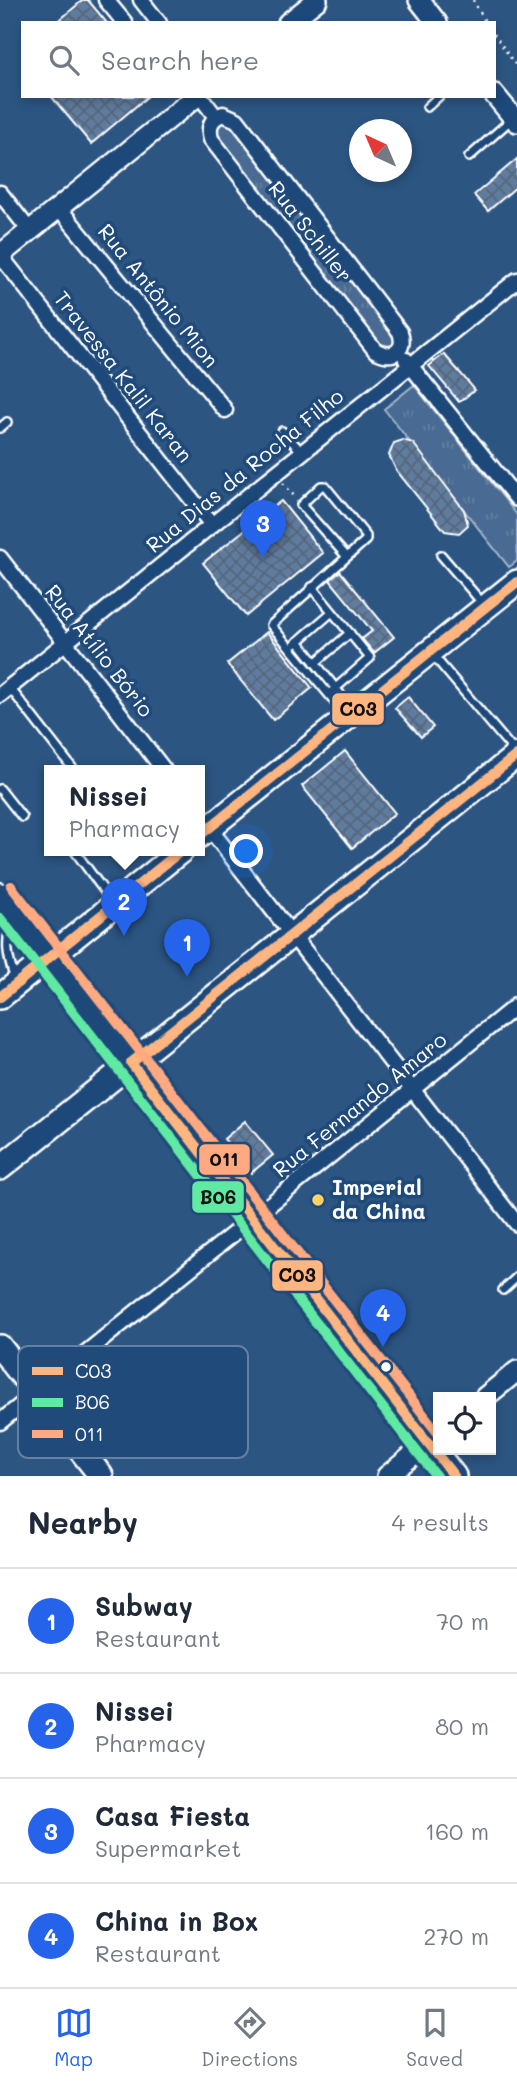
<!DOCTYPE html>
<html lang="en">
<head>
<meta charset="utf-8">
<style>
	:root { --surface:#fff; --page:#f2f2f3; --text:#1f2937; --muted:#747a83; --line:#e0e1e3; --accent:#2563eb }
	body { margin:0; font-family:Mali,sans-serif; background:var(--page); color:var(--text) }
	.controls { position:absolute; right:21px; bottom:21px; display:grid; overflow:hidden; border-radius:0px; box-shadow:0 4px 10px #0003 }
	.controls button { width:63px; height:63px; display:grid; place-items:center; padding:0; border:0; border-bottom:2px solid var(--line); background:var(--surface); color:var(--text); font:35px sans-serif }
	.compass { position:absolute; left:349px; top:119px; width:63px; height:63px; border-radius:50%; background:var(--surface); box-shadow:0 4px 10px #0003; rotate:316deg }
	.you { position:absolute; left:247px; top:852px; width:24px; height:24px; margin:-18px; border:5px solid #fff; border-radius:50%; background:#1a73e8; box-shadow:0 0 0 10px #1a73e833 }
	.badge { display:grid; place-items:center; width:46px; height:46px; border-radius:50%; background:var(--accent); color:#fff; font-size:23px; font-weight:700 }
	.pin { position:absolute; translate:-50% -58px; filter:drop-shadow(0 2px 4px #0008) }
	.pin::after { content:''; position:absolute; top:37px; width:24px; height:21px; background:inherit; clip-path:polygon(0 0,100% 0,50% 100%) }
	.popup { position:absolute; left:44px; top:765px; width:161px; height:91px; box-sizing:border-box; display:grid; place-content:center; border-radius:0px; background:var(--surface); filter:drop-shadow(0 2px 5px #0005); font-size:23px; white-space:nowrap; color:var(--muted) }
	.popup b { font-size:26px; color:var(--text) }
	.popup::after { content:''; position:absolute; left:50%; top:100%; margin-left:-14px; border:14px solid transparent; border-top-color:var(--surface) }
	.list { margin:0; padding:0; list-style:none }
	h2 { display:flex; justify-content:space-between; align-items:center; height:91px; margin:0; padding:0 28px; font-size:30px }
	h2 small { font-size:23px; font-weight:400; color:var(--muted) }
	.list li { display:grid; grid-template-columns:46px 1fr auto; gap:21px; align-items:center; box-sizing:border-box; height:105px; padding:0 28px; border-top:2px solid var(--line) }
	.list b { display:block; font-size:26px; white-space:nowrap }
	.list p { margin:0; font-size:23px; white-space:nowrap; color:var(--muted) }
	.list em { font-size:23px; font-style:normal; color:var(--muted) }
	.icon { flex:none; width:38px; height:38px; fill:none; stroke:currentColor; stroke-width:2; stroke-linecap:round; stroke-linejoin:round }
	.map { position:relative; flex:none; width:517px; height:1476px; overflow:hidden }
	.search { position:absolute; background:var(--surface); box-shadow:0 4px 10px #0003; left:21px; right:21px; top:21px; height:77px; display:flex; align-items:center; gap:18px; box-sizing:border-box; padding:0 24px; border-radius:0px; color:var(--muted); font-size:26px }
	.sheet { height:511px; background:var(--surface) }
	nav { display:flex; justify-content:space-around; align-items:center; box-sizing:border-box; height:98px; border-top:2px solid var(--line); background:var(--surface); font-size:19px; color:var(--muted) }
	nav a { display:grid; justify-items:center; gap:4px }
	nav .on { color:var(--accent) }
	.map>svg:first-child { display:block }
	.park { fill:url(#park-tufts); stroke:#a4b5c8; stroke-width:2 }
	.building { fill:url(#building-cross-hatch); stroke:#fff; stroke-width:2 }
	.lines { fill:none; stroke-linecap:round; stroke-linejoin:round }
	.lane-casing { stroke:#fff; stroke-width:12 }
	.street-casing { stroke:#fff; stroke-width:19 }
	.secondary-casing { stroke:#fff; stroke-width:24 }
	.primary-casing { stroke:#fff; stroke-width:28 }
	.path { stroke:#fff; stroke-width:2.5; stroke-dasharray:2 5; stroke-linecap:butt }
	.lane { stroke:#1f4a7a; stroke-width:7 }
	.street { stroke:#1f4a7a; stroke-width:14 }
	.secondary { stroke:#1f4a7a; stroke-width:19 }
	.primary { stroke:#1f4a7a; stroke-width:23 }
	.bus-1-casing { stroke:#1f4a7a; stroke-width:16 }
	.bus-2-casing { stroke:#1f4a7a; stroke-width:16 }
	.bus-3-casing { stroke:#1f4a7a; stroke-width:16 }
	.bus-1 { stroke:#ffb580; stroke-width:10 }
	.bus-2 { stroke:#60e9a3; stroke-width:10 }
	.bus-3 { stroke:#ffa980; stroke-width:10 }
	.poi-dot { fill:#ffd166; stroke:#1f4a7a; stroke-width:2.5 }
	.bus-dot { fill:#fff; stroke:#1f4a7a; stroke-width:2.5 }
	.labels { text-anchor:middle; stroke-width:7; stroke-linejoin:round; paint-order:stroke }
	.street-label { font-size:21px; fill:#fff; stroke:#1f4a7a }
	.poi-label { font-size:21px; font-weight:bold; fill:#fff; stroke:#1f4a7a; text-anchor:start }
	.key { fill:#1f4a7a; stroke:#6280a2; stroke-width:2 }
	.key-label { font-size:19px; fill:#fff }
	.line-badge { stroke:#1f4a7a; stroke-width:2.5 }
	.pale-badge-label { font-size:19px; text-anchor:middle; font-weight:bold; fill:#111 }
</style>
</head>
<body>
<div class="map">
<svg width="517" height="1476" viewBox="0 0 517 1476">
	<defs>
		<pattern id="park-tufts" width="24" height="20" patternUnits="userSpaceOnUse" patternTransform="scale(1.75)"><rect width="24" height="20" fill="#486b92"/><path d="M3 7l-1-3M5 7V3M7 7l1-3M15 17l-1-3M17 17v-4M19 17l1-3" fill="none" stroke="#6381a2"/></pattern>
		<pattern id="building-cross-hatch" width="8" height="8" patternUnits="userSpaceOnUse" patternTransform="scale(1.75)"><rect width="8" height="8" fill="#5e7c9f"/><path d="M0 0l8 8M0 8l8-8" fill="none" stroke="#56667a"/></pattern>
	</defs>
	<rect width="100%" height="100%" fill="#2c5582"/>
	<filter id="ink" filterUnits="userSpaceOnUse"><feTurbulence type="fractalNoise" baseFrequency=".0143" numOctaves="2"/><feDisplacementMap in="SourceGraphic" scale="14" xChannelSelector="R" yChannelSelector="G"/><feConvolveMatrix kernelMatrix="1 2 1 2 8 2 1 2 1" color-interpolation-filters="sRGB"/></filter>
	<g filter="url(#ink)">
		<!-- park -->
		<path class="park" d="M 226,121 L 231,124 L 395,335 L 396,343 L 393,347 L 379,348 L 216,136 L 215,128 L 219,122 Z
			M 414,385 L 517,515 L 517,561 L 509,567 L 384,409 Z"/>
		<!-- building -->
		<path class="building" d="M 83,0 L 88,0 L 107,23 L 56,23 Z
			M 51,96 L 148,96 L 91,144 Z
			M 517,159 L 517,186 L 488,211 L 474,195 Z
			M 444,354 L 475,390 L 459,402 L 429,366 Z
			M 403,440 L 413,443 L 464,510 L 468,525 L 459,533 L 445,531 L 396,470 L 389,455 L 394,443 Z
			M 281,501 L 323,553 L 246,616 L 203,563 Z
			M 340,571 L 394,637 L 374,653 L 362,639 L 372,631 L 330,580 Z
			M 267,632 L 312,688 L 273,720 L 227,664 Z
			M 408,697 L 433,727 L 421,737 L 395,708 Z
			M 345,751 L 395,813 L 352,848 L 302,786 Z
			M 245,1121 L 273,1155 L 251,1173 L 224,1139 Z"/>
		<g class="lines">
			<defs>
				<path id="lane" d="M 427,107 L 439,96
					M 469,157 L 513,118
					M 0,428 L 7,422
					M 282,431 L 302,452
					M 441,555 L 484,605
					M 312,587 L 370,658 L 329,694
					M 298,641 L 352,709
					M 295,644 L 332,612
					M 432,654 L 514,751
					M 315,663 L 350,633
					M 10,688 L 74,770
					M 345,714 L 271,625 L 347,557 L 301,505 L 321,486 L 325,486 L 366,536 L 366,540 L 347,557
					M 0,789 L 22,817
					M 74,850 L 113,903
					M 11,917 C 6,945 6,952 15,980
					M 503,1290 L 517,1277"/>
				<path id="street" d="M 106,0 L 125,23
					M 141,0 L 159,23
					M 200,96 L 216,117
					M 223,114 L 237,120 L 400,332 C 407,352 391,360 375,350 L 211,139 C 208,127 210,119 223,114 Z
					M 0,193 L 30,231
					M 59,208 L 225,410
					M 0,255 L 212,525
					M 406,360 L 517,499
					M 0,558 L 164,770
					M 0,695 L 517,280
					M 199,815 L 517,1224
					M 0,1422 L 517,1005"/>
				<path id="secondary" d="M 419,0 L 437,23
					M 288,23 L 317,0
					M 494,94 L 517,122
					M 0,255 L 197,96
					M 485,1397 L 517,1371
					M 387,1476 L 438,1435"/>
				<path id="primary" d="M 199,836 L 517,582
					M 0,895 L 454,1476
					M 0,997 L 182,850
					M 0,1168 L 517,755
					M 0,1347 L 101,1476"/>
			</defs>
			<!-- lane casing -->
			<use href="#lane" class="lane-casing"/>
			<!-- street casing -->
			<use href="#street" class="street-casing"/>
			<!-- secondary casing -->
			<use href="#secondary" class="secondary-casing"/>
			<!-- primary casing -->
			<use href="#primary" class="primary-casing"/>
			<!-- path -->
			<path class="path" d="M 473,0 L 486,23
				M 494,34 L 517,67
				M 283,483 L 295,497"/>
			<!-- lane -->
			<use href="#lane" class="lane"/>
			<!-- street -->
			<use href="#street" class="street"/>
			<!-- secondary -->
			<use href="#secondary" class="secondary"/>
			<!-- primary -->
			<use href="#primary" class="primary"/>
			<defs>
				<path id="bus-1" d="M 199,836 L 517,582
					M 0,997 L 182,850
					M 454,1476 L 131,1063 L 517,755"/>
				<path id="bus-2" d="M 0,918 L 436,1476"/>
				<path id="bus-3" d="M 11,886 L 438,1433"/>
			</defs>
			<!-- bus-1 casing -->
			<use href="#bus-1" class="bus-1-casing"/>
			<!-- bus-2 casing -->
			<use href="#bus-2" class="bus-2-casing"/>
			<!-- bus-3 casing -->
			<use href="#bus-3" class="bus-3-casing"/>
			<!-- bus-1 -->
			<use href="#bus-1" class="bus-1"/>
			<!-- bus-2 -->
			<use href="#bus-2" class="bus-2"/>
			<!-- bus-3 -->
			<use href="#bus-3" class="bus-3"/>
		</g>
	</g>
	<!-- markers -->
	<circle class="poi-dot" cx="318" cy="1200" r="7"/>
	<circle class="bus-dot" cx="386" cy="1367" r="6"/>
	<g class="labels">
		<!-- street labels -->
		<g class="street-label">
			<text transform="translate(310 232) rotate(52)" y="7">Rua Schiller</text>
			<text transform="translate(158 296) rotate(51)" y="7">Rua Antônio Mion</text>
			<text transform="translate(123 377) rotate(52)" y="7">Travessa Kalil Karan</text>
			<text transform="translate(245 471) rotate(-39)" y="7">Rua Dias da Rocha Filho</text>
			<text transform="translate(99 651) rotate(52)" y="7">Rua Atílio Bório</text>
			<text transform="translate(360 1105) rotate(-39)" y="7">Rua Fernando Amaro</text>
		</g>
		<!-- poi labels -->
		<g class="poi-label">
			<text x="332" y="1195">Imperial<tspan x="332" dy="24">da China</tspan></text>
		</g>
	</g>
	<!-- legend -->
	<rect x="18" y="1346" width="230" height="112" rx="10" class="key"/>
	<rect x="32" y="1367" width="31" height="8" fill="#ffb580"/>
	<rect x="32" y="1398" width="31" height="9" fill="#60e9a3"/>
	<rect x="32" y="1430" width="31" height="8" fill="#ffa980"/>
	<g class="key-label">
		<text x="75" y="1378">C03</text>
		<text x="75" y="1409">B06</text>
		<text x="75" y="1441">011</text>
	</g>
	<g class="line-badge">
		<rect x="331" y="692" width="54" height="34" rx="7" fill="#ffb580"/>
		<rect x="198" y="1143" width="53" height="33" rx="7" fill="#ffa980"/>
		<rect x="191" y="1180" width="54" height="34" rx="7" fill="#60e9a3"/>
		<rect x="271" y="1259" width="53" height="33" rx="7" fill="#ffb580"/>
	</g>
	<g class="pale-badge-label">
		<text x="358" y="716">C03</text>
		<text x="224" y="1166">011</text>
		<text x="218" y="1204">B06</text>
		<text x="297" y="1282">C03</text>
	</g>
</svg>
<div class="controls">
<button><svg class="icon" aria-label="locate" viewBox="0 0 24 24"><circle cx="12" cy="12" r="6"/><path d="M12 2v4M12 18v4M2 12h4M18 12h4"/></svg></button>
</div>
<svg class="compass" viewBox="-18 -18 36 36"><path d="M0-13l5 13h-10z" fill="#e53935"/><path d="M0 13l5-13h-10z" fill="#747a83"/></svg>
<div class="you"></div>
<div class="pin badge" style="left:187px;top:977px">1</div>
<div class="pin badge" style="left:124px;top:936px">2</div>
<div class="popup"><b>Nissei</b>Pharmacy</div>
<div class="pin badge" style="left:263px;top:558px">3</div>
<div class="pin badge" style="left:383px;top:1347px">4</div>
<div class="search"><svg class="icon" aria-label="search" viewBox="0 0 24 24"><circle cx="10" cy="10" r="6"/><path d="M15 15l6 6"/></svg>Search here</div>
</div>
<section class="sheet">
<h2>Nearby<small>4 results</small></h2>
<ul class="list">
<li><span class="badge">1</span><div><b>Subway</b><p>Restaurant</p></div><em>70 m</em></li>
<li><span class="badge">2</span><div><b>Nissei</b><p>Pharmacy</p></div><em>80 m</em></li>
<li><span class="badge">3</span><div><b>Casa Fiesta</b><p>Supermarket</p></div><em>160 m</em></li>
<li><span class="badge">4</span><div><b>China in Box</b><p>Restaurant</p></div><em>270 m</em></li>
</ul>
</section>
<nav>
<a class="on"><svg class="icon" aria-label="map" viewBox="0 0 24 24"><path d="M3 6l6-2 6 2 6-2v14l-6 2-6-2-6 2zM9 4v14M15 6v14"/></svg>Map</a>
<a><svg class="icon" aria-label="directions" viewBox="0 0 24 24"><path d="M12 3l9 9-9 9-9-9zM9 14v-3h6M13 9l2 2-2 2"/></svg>Directions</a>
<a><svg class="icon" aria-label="saved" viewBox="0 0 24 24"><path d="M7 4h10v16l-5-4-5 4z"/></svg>Saved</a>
</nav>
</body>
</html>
